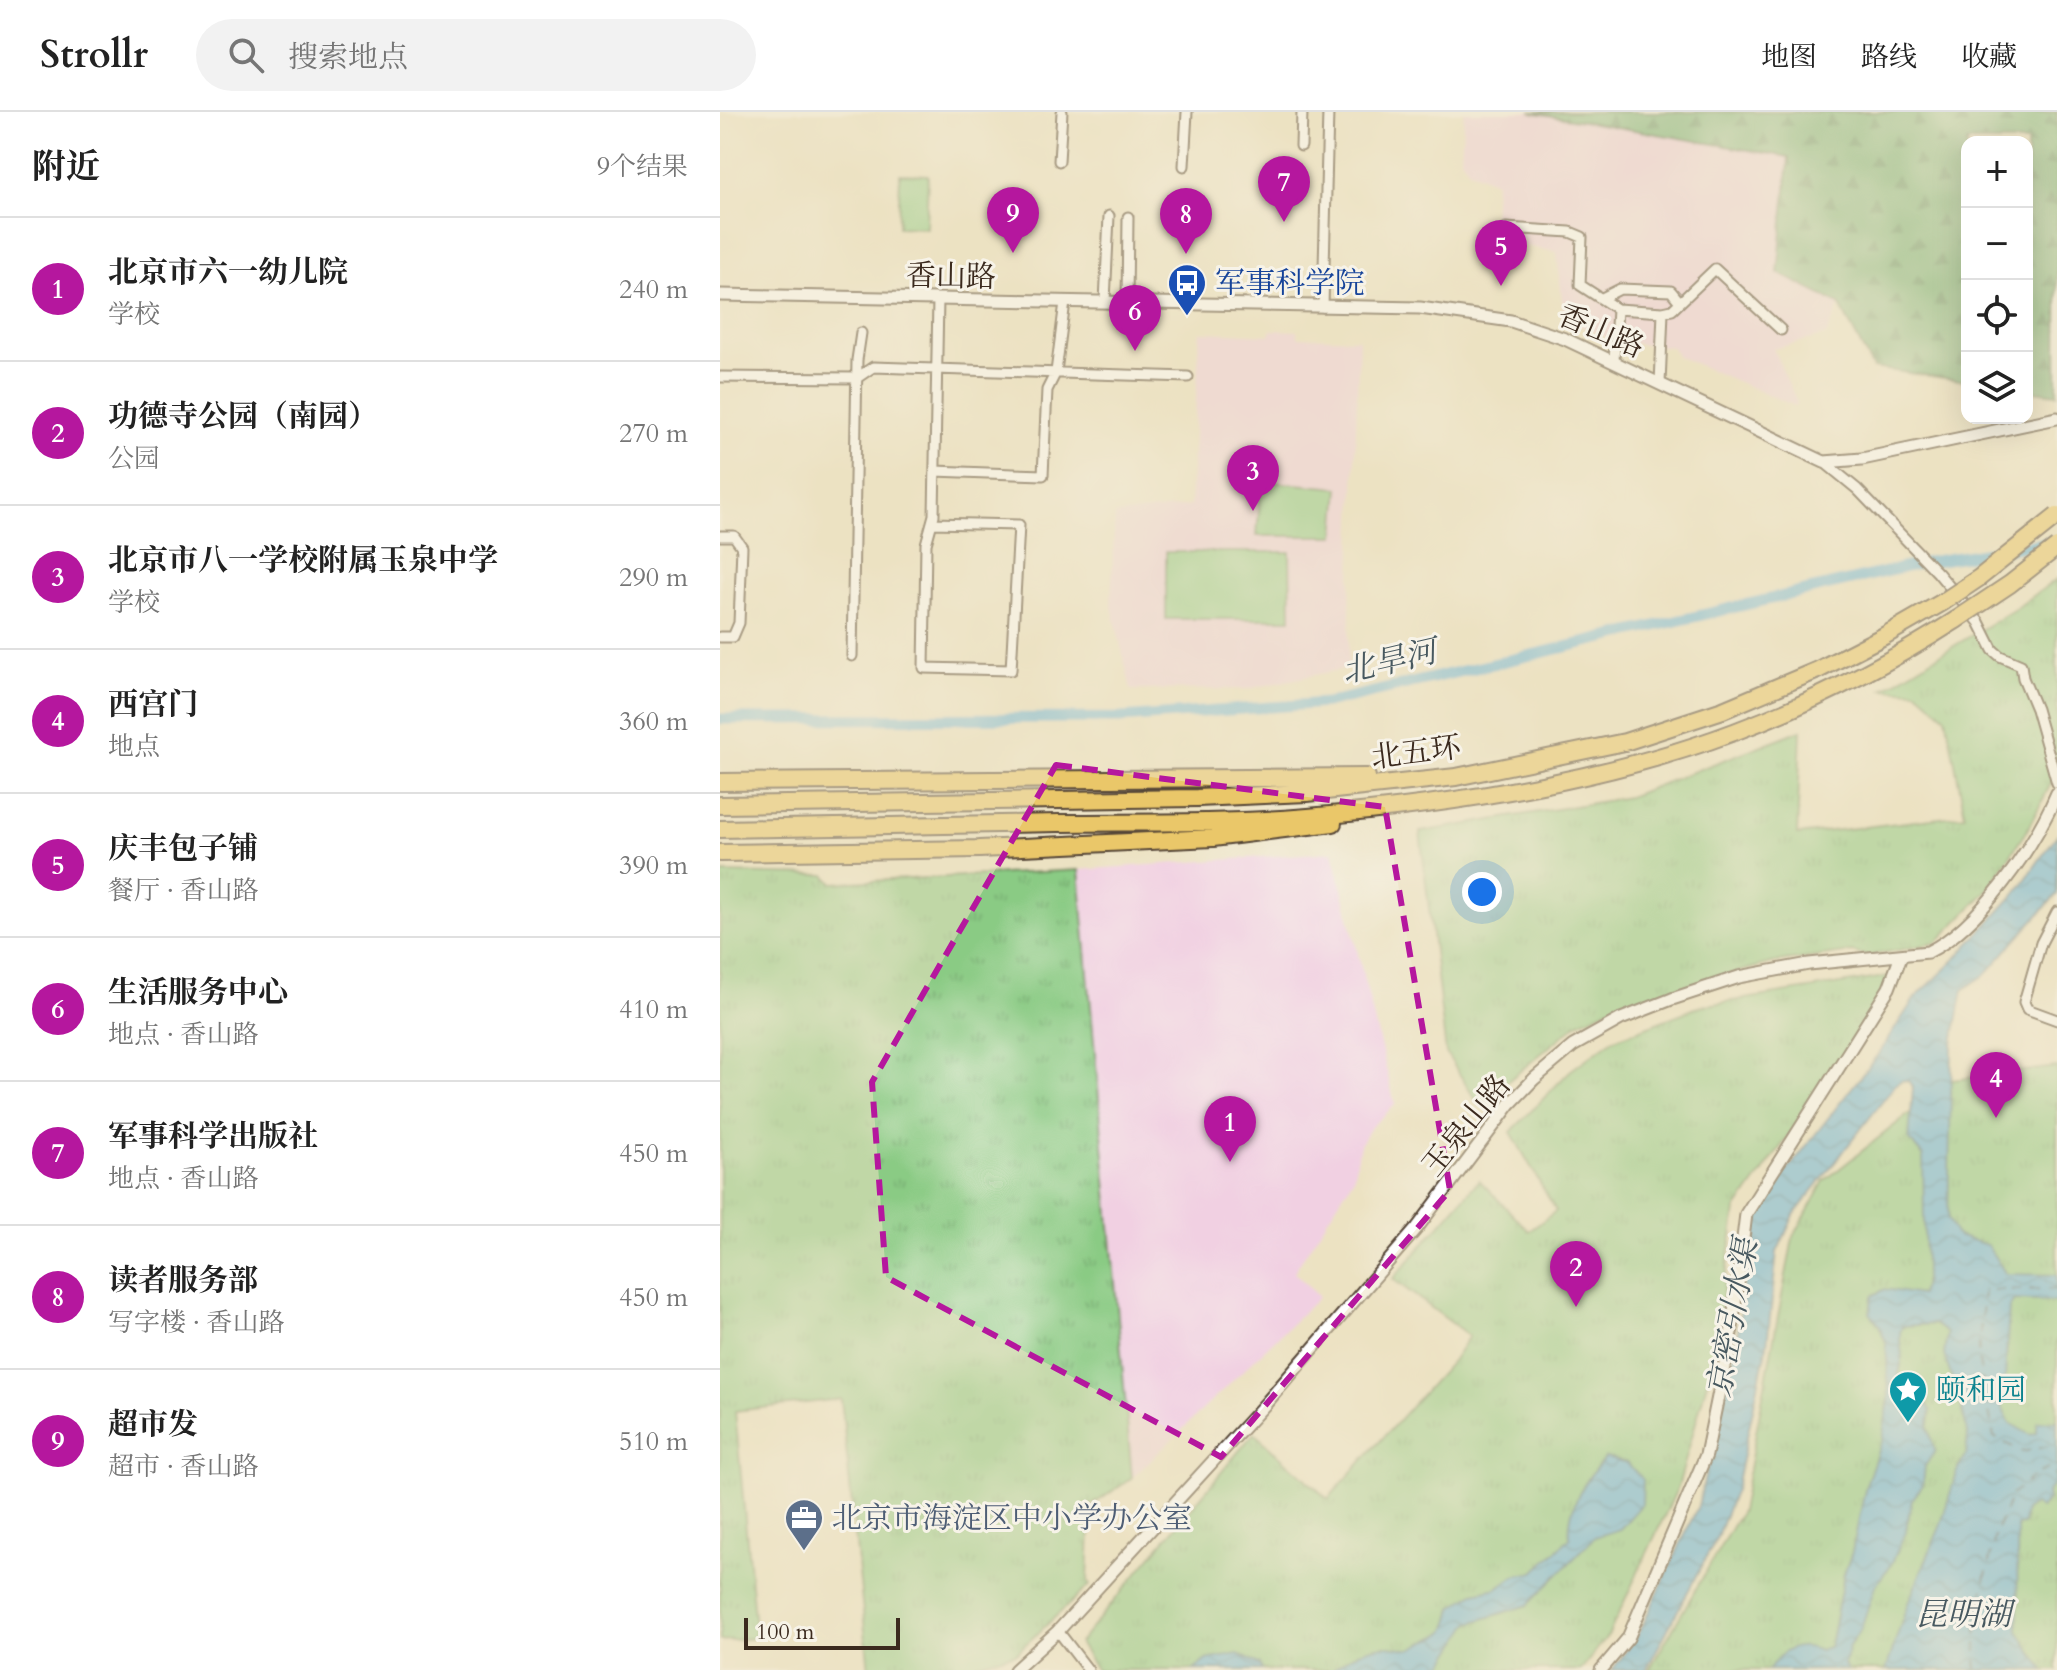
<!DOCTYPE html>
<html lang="zh">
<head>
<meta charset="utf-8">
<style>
	:root { --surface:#fff; --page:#f2f2f2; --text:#222; --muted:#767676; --line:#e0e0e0; --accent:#b5179e }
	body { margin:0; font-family:Cardo,"Noto Serif SC",serif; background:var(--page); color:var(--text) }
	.controls { position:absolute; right:24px; top:24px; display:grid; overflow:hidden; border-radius:16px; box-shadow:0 8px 32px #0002 }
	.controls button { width:72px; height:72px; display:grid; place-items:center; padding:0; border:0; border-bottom:2px solid var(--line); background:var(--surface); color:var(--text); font:40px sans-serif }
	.scale { position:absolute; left:24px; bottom:20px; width:156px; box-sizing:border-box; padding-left:8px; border:4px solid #3b2a1e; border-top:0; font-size:22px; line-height:28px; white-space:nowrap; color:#3b2a1e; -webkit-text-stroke:6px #f7f3e8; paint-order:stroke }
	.you { position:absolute; left:762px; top:780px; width:28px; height:28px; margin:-20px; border:6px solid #fff; border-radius:50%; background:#1a73e8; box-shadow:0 0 0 12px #1a73e833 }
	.badge { display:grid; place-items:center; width:52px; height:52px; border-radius:50%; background:var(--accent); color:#fff; font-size:26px; font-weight:700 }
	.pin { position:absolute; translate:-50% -66px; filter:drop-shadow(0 2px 4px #0008) }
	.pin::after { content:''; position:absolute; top:42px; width:28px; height:24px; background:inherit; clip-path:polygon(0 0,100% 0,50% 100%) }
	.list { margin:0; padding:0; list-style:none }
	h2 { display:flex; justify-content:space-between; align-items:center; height:104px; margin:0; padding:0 32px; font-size:34px }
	h2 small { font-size:26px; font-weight:400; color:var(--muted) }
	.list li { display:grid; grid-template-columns:52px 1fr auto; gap:24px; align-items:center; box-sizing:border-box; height:144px; padding:0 32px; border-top:2px solid var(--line) }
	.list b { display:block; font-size:30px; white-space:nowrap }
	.list p { margin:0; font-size:26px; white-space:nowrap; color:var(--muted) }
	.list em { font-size:26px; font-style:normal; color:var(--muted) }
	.icon { flex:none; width:44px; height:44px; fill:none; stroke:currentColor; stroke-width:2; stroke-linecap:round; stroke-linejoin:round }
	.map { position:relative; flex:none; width:1337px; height:1558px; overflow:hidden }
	header { display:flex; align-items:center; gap:48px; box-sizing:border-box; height:112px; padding:0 40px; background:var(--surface); border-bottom:2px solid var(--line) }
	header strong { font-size:38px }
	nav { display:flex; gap:44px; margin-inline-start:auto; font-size:28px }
	.search { width:560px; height:72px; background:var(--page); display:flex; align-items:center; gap:20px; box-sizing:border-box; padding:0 28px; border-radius:44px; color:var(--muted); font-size:30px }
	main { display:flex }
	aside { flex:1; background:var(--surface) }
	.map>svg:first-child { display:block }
	.built { fill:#f1d0e2 }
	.grass { fill:url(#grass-tufts); stroke:#627a51; stroke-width:2 }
	.forest { fill:url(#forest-firs); stroke:#556c48; stroke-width:2 }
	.pitch { fill:#8acb84; stroke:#627a51; stroke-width:2 }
	.water { fill:url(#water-waves); stroke:#4e6e7c; stroke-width:2 }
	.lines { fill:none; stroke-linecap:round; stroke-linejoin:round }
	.canal { stroke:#60b1db; stroke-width:11 }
	.ferry { stroke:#485960; stroke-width:2; stroke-dasharray:10 8; stroke-linecap:butt }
	.minor-casing { stroke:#564637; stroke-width:13 }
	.tertiary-casing { stroke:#564637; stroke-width:15 }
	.motorway-casing { stroke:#564637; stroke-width:20 }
	.minor { stroke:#fff; stroke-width:9 }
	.tertiary { stroke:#fff; stroke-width:11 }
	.motorway { stroke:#eac769; stroke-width:16 }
	.motorway-bridge-casing { stroke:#564637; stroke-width:20; stroke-linecap:butt }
	.motorway-bridge { stroke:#eac769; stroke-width:16 }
	.marked { fill:none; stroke:#b5179e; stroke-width:6; stroke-dasharray:16 10; stroke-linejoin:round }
	.labels { text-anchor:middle; stroke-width:6; stroke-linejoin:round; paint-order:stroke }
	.street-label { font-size:30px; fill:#3b2a1e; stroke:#f7f3e8 }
	.transit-label { font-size:30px; fill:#164399; stroke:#f7f3e8; text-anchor:start }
	.culture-label { font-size:30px; fill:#0d838f; stroke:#f7f3e8; text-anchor:start }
	.service-label { font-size:30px; fill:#4e5e75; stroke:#f7f3e8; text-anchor:start }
	.water-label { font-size:32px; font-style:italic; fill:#485960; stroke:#f7f3e8 }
</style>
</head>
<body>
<header>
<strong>Strollr</strong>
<div class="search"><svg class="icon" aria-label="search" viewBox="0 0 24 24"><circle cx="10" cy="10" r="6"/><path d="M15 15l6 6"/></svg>搜索地点</div>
<nav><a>地图</a><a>路线</a><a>收藏</a></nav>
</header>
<main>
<aside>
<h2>附近<small>9个结果</small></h2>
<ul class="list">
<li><span class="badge">1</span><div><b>北京市六一幼儿院</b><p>学校</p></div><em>240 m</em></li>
<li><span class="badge">2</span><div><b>功德寺公园（南园）</b><p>公园</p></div><em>270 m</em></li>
<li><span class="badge">3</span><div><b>北京市八一学校附属玉泉中学</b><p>学校</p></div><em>290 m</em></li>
<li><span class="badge">4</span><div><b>西宫门</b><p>地点</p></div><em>360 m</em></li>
<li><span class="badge">5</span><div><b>庆丰包子铺</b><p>餐厅 · 香山路</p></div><em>390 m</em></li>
<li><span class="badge">6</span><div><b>生活服务中心</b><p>地点 · 香山路</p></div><em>410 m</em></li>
<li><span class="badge">7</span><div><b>军事科学出版社</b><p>地点 · 香山路</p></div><em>450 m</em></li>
<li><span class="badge">8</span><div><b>读者服务部</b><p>写字楼 · 香山路</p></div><em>450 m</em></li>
<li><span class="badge">9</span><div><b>超市发</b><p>超市 · 香山路</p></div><em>510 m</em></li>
</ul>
</aside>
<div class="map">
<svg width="1337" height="1558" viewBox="0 0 1337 1558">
	<defs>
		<pattern id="grass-tufts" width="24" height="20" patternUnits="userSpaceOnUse" patternTransform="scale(2)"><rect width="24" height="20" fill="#8acb84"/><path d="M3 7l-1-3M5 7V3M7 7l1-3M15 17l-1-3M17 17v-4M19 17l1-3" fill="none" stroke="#78ae72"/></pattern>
		<pattern id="forest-firs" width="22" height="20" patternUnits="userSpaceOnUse" patternTransform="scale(2)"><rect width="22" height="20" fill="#6faf72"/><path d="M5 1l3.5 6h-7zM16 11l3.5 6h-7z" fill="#5c8f5d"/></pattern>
		<pattern id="water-waves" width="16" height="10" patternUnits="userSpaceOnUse" patternTransform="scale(2)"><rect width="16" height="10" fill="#60b1db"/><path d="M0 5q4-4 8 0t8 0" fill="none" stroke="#5090b1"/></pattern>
	</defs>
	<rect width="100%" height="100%" fill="#f7f3e8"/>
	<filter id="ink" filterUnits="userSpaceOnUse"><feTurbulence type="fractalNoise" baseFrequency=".0125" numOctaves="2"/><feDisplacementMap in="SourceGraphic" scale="16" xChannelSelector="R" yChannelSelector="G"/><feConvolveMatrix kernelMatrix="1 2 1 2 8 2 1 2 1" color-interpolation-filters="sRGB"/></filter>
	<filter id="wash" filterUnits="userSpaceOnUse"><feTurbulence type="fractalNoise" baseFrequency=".006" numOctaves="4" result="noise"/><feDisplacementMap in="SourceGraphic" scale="32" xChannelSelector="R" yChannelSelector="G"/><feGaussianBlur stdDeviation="1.8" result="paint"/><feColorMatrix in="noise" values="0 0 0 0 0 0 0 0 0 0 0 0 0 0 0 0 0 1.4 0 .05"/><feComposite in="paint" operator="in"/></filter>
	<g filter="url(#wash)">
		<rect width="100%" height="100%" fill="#ece2c2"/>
		<!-- built -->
		<path class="built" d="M 744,0 L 810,0 L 1069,45 L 1058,161 L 1120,192 L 1107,223 L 1053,237 L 1077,290 L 1075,294 L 957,244 L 952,235 L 897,230 L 848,209 L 843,197 L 837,140 L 772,128 L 775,70 L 749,58 L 741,46 Z
			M 551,218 L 577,219 L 578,225 L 639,227 L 628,556 L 528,577 L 411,578 L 391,490 L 395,403 L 470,394 L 480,220 L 550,223 Z
			M 613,740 L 675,993 L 651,1015 L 640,1033 L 633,1067 L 574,1160 L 599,1185 L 412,1366 L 359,758 Z"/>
		<!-- grass -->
		<path class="grass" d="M 1337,467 L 1337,660 L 1307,718 L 1266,780 L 1216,831 L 1147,844 L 1132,840 L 1052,851 L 901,891 L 858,911 L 759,993 L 726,941 L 700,720 L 908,685 L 1081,618 L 1077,723 L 1245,703 L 1226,605 L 1197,579 L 1163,577 L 1295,497 Z
			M 359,758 L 412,1366 L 371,1394 L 368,1468 L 370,1473 L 296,1541 L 234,1558 L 149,1558 L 121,1287 L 15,1299 L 36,1526 L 0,1529 L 0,761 L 105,763 L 113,771 Z
			M 1183,862 L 1016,1098 L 993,1249 L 958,1375 L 889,1522 L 861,1558 L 376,1558 L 359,1531 L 534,1321 L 608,1387 L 732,1249 L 749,1224 L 673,1167 L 759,1068 L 809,1119 L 836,1099 L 791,1020 L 850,959 L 892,928 L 981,894 Z
			M 1337,955 L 1337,1558 L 929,1558 L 1021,1399 L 1073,1126 L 1104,1069 L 1232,968 Z"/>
		<!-- forest -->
		<path class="forest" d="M 810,0 L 1337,0 L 1337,282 L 1307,278 L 1307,30 L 1247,30 L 1247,269 L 1153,256 L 1119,192 L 1058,161 L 1069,45 Z"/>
		<!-- pitch -->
		<path class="pitch" d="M 180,62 L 208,63 L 206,116 L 178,115 Z
			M 541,369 L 619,376 L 615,424 L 537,424 Z
			M 446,440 L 570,440 L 571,507 L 446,507 Z"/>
		<!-- water -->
		<path class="water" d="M 1337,723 L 1337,782 L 1266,862 L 1243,878 L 1232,936 L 1228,1107 L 1237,1124 L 1267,1133 L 1286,1162 L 1337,1163 L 1337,1190 L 1294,1188 L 1289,1195 L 1285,1268 L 1280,1282 L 1282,1296 L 1290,1311 L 1310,1323 L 1317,1321 L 1317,1310 L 1337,1309 L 1337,1361 L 1334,1363 L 1334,1372 L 1327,1381 L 1328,1388 L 1321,1396 L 1314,1393 L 1305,1399 L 1303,1412 L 1297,1413 L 1298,1519 L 1324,1558 L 1166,1558 L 1188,1491 L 1220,1415 L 1237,1359 L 1246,1343 L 1248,1322 L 1242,1297 L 1224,1243 L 1227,1221 L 1214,1212 L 1182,1214 C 1177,1226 1182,1234 1182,1246 C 1182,1252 1179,1260 1178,1266 L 1191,1285 L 1197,1287 L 1203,1284 L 1211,1299 L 1208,1316 L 1215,1339 L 1205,1354 L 1203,1373 L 1192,1388 L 1185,1421 L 1172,1451 L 1155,1474 L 1141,1517 L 1129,1534 L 1124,1553 L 1128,1558 L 1048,1558 C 1062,1537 1077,1529 1100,1539 L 1110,1534 L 1124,1462 L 1132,1440 L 1146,1373 L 1162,1327 L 1169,1288 L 1166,1230 L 1159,1213 L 1150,1201 L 1152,1184 L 1165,1177 L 1200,1183 L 1205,1168 L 1203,1044 L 1189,1027 L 1193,975 L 1188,969 L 1182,968 L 1176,972 L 1074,1103 L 1057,1140 L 1047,1233 L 1016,1375 L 996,1427 L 926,1558 L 892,1558 L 918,1523 L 978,1394 L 1016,1234 L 1028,1137 L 1037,1107 L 1055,1074 L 1159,941 L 1195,886 L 1230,853 L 1296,781 Z
			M 886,1345 L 907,1351 L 923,1368 L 922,1392 L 900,1417 L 875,1425 L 808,1493 L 750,1511 L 720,1558 L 612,1558 C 627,1545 647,1534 668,1534 C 675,1534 681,1537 687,1537 C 694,1538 697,1533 704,1530 C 726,1522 728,1520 733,1496 L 754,1481 L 777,1476 L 794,1464 L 814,1460 L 850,1426 C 846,1397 866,1365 886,1345 Z
			M 518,1542 L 539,1552 L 542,1558 L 474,1558 L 486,1548 Z"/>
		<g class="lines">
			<!-- canal -->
			<path class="canal" d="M 0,607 L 401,606 L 606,591 L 1208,450 L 1337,429"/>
			<!-- ferry -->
			<path class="ferry" d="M 1337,1177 L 1264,1178 L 1258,1245 L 1274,1325 L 1302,1340 L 1337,1332
				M 1256,1558 L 1258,1499 L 1276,1419 L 1292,1382 L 1315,1363 L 1337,1352"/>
		</g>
	</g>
	<g filter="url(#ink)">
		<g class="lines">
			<defs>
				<path id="minor" d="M 581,34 L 582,0
					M 339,49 L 342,0
					M 464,54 L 467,0
					M 786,116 L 850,120 L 862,125 L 860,173 L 897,197
					M 882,186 L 900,177 L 951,179 L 960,190
					M 385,190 L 389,104
					M 407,191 L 408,105
					M 603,195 L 608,0
					M 943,200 L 952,198 L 995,157 L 1061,218
					M 894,249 L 897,197 L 943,200 L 940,272
					M 0,265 L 137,266 L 153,255 L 468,265
					M 1104,350 L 1137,377 L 1218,461 L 1259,510 L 1273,538 L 1280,544 L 1301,553 L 1303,566 L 1316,597 L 1337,671
					M 215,359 L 323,363 L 327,278 L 336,260 L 345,190
					M 212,411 L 299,413 L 291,558 L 204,556 L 206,432 L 214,403 L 218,187
					M 0,424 L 14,424 L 22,435 L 19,511 L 13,525 L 0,525
					M 132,544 L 137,248 L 141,221
					M 1337,800 L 1321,831 L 1304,890 L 1307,897 L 1337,908
					M 338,1519 L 368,1558"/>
				<path id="tertiary" d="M 0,183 L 700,196 L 791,209 L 845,227 L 1104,350 L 1142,347 L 1337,306
					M 295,1558 L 338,1519 L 547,1290 L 697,1116 L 790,992 L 814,967 L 853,934 L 901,907 L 952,887 L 1019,865 L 1089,852 L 1208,840 C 1259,815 1315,733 1337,681
					M 881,1558 L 908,1526 L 986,1343 L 1012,1216 L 1026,1102 L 1169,876 L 1181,844"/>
				<path id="motorway" d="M 0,670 L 647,665
					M 0,693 L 477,686 L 587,681 L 736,665 L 905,630 L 1003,598 L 1098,558 L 1164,524 L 1223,490
					M 0,717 C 113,715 226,713 339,711 C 422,710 506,712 588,705 C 727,693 884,669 1014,620 C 1092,591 1166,553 1236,508
					M 0,741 L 259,737 L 493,726 L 613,711"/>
			</defs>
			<!-- minor casing -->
			<use href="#minor" class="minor-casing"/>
			<!-- tertiary casing -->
			<use href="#tertiary" class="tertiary-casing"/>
			<!-- motorway casing -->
			<use href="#motorway" class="motorway-casing"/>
			<!-- minor -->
			<use href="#minor" class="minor"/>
			<!-- tertiary -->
			<use href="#tertiary" class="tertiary"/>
			<!-- motorway -->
			<use href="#motorway" class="motorway"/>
			<defs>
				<path id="motorway-bridge" d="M 1223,490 L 1259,466 L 1337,404
					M 1236,508 L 1290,472 L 1337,435"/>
			</defs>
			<!-- motorway-bridge casing -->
			<use href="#motorway-bridge" class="motorway-bridge-casing"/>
			<!-- motorway-bridge -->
			<use href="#motorway-bridge" class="motorway-bridge"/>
		</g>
	</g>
	<!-- marked area -->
	<path d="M0 0H1337V1558H0ZM 336,653 L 665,695 L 730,1078 L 501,1345 L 166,1165 L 152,970 Z" fill="#ece2c2" fill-opacity=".55" fill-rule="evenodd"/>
	<path class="marked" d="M 336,653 L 665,695 L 730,1078 L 501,1345 L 166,1165 L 152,970 Z"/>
	<!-- icons -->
	<defs>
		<symbol id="bus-pin" viewBox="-11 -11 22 30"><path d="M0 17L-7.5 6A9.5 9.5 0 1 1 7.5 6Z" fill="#1a4fb4" stroke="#f7f3e8"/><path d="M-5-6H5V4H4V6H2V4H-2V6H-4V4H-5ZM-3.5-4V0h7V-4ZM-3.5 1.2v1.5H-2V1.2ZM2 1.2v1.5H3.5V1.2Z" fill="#fff"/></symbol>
		<symbol id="sight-pin" viewBox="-11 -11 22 30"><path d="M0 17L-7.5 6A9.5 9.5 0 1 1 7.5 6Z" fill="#0f9aa8" stroke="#f7f3e8"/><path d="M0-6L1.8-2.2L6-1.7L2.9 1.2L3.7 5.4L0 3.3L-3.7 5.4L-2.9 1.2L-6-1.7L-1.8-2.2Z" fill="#fff"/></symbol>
		<symbol id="office-pin" viewBox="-11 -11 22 30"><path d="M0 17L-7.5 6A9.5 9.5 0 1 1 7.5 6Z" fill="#5c6f8a" stroke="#f7f3e8"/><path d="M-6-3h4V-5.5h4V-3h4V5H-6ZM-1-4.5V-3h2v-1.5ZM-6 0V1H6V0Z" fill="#fff"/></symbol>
	</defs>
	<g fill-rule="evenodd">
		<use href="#bus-pin" x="445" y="149" width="44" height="60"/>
		<use href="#sight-pin" x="1166" y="1256" width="44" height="60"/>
		<use href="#office-pin" x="62" y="1384" width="44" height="60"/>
	</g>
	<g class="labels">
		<!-- street labels -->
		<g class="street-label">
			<text transform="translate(231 164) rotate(1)" y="10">香山路</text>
			<text transform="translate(881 219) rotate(23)" y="10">香山路</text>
			<text transform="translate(696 640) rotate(-7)" y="10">北五环</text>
			<text transform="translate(746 1013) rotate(-51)" y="10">玉泉山路</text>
		</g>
		<!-- transit labels -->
		<g class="transit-label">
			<text x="495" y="181">军事科学院</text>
		</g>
		<!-- culture labels -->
		<g class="culture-label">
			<text x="1216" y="1288">颐和园</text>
		</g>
		<!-- service labels -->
		<g class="service-label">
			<text x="112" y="1416">北京市海淀区中小学办公室</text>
		</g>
		<!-- water labels -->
		<g class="water-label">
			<text transform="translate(669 549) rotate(-13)" y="11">北旱河</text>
			<text transform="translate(1012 1206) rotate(-80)" y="11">京密引水渠</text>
			<text x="1243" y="1513">昆明湖</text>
		</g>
	</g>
</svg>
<div class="controls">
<button>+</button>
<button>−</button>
<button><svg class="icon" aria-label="locate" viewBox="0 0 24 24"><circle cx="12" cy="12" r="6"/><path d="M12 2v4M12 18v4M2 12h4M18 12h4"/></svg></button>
<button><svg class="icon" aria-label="layers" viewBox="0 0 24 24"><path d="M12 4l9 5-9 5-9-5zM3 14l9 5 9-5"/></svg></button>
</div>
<div class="scale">100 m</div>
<div class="you"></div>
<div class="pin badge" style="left:510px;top:1050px">1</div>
<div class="pin badge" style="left:856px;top:1195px">2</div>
<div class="pin badge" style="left:533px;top:399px">3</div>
<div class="pin badge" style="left:1276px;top:1006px">4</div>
<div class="pin badge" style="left:781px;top:174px">5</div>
<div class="pin badge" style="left:415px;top:239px">6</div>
<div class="pin badge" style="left:564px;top:110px">7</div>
<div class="pin badge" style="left:466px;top:142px">8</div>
<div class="pin badge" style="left:293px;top:141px">9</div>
</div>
</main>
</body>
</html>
